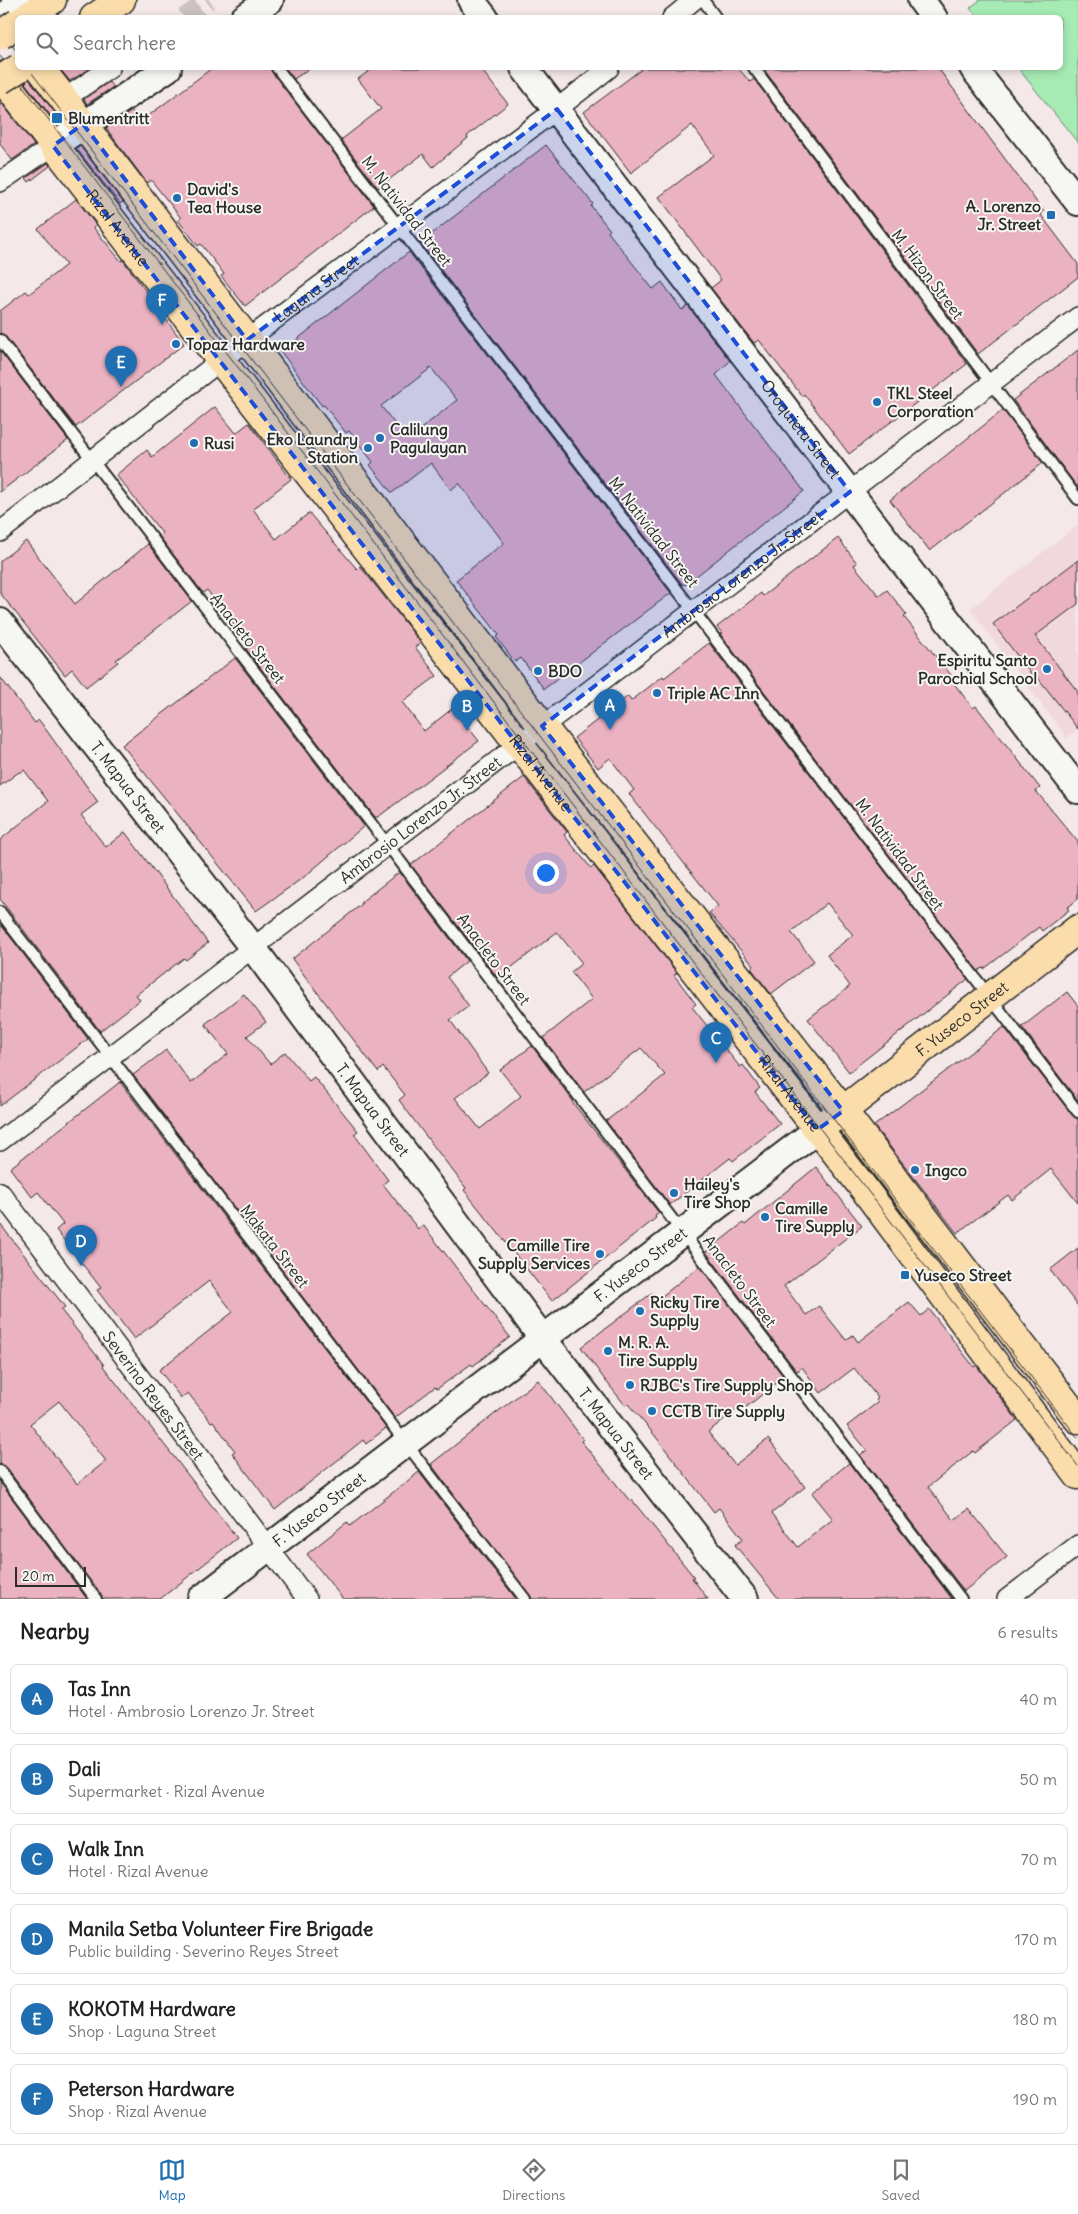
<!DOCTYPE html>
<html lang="en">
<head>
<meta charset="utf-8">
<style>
	:root { --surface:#fff; --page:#f6f6f6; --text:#222; --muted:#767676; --line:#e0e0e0; --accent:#1f6fb2 }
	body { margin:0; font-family:Delius,sans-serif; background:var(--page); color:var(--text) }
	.scale { position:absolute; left:15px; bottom:12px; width:71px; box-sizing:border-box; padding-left:5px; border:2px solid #2b2b2b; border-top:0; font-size:14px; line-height:18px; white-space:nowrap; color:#2b2b2b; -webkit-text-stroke:4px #f6f6f2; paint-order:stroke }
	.you { position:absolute; left:545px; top:872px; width:18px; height:18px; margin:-12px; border:4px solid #fff; border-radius:50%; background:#1a73e8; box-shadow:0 0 0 8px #1a73e833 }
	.badge { display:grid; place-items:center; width:32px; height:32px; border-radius:50%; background:var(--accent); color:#fff; font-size:16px; font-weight:700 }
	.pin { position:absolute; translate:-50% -41px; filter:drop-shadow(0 1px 2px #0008) }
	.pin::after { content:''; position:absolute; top:26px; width:18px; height:15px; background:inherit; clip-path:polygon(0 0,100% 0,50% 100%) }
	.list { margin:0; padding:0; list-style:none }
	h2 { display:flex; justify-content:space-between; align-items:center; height:65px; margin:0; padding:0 20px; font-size:21px }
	h2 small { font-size:16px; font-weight:400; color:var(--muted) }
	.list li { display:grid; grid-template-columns:32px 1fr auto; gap:15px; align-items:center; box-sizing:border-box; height:70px; margin:0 10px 10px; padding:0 10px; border:1px solid var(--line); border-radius:8px }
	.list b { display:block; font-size:19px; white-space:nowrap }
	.list p { margin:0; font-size:16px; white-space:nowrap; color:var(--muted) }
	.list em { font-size:16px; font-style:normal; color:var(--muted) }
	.icon { flex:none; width:28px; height:28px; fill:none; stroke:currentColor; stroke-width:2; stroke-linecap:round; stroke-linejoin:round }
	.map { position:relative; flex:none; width:1078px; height:1599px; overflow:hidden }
	.search { position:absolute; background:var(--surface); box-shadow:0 2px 8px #0003; left:15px; right:15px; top:15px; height:55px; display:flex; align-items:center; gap:12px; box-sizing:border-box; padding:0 18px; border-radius:8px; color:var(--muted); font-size:19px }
	.sheet { height:545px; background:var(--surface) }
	nav { display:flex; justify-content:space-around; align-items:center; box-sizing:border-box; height:70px; border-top:1px solid var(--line); background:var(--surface); font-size:14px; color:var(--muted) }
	nav a { display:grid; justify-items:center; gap:2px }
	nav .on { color:var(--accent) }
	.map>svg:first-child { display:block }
	.built { fill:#f1d8dd }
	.green { fill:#a6eab4; stroke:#688a70 }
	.building { fill:#ebb2c2; stroke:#2b2b2b; fill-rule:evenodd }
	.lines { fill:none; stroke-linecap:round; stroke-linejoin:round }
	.street-tunnel { stroke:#ccc2c2; stroke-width:19; stroke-dasharray:19 9; stroke-linecap:butt }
	.lane-casing { stroke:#2b2b2b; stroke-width:14 }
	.street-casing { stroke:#2b2b2b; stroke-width:22 }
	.secondary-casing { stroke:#2b2b2b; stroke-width:30 }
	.primary-casing { stroke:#2b2b2b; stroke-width:31 }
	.highway-casing { stroke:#2b2b2b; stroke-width:31 }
	.lane { stroke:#f6f6f2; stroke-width:10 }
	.street { stroke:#f6f6f2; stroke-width:19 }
	.secondary { stroke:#f6f6f2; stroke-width:26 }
	.primary { stroke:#faddab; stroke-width:28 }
	.highway { stroke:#faddab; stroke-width:28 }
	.tram { stroke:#2b2b2b; stroke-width:1 }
	.highway-bridge-casing { stroke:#2b2b2b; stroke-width:31; stroke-linecap:butt }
	.highway-bridge { stroke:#faddab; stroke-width:28 }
	.marked { fill:#1d4ed8; fill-opacity:0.2; stroke:#1d4ed8; stroke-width:4; stroke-dasharray:10 6; stroke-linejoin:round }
	.poi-dot { fill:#1f6fb2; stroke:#f6f6f2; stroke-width:2 }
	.labels { text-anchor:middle; stroke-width:4; stroke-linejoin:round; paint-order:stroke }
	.poi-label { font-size:16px; font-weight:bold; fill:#2b2b2b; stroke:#f6f6f2; text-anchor:start }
	.street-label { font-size:16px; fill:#2b2b2b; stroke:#f6f6f2 }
</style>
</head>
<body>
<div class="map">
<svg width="1078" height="1599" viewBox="0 0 1078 1599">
	<rect width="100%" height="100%" fill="#f4e8e8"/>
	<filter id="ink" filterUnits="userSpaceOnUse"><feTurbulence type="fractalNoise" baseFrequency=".02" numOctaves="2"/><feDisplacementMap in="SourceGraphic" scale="10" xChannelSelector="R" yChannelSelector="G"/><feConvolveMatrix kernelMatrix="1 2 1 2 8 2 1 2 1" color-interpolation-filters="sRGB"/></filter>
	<g filter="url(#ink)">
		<!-- built -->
		<path class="built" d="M 1078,525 L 1078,729 L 1067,738 L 970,609 Z"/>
		<!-- green -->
		<path class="green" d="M 980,0 L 1078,0 L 1078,143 L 1018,68 L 1060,68 L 1060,18 L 977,17 L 970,8 Z"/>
		<!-- building -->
		<path class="building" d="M 59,68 L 91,68 L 70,81 Z
			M 212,68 L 270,68 L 272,72 L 374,206 L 245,306 L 221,276 L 224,274 L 201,244 L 198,246 L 178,220 L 181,218 L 151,180 L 147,183 L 106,128 L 132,111 L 140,122 Z
			M 285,68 L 310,68 L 294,79 Z
			M 373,68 L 480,68 L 508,104 L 467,136 L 468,138 L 433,167 L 423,154 L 378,188 L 341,140 L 381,109 L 358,79 Z
			M 643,68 L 738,68 L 750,82 L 754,79 L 967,364 L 849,454 L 804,394 L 802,396 L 759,340 L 754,343 L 711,288 L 721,280 L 659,197 L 714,155 L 692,125 L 631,173 L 584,112 Z
			M 769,68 L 938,68 L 1044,212 L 1041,215 L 1078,264 L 1078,277 L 978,354 L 765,71 Z
			M 29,79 L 62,122 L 58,125 L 25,83 Z
			M 109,82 L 113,87 L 87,104 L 84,99 Z
			M 0,101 L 34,145 L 12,160 L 0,144 Z
			M 546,145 L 593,204 L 591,206 L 610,230 L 608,232 L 653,289 L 662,282 L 682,310 L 688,306 L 730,361 L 716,375 L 804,491 L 685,585 L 682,584 L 420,243 Z
			M 80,146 L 123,202 L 120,204 L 76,148 Z
			M 48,163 L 50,166 L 29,182 L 26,178 Z
			M 76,199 L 96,225 L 93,227 L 121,261 L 123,260 L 184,344 L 76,427 L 5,336 L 0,333 L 0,311 L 26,291 L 29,294 L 66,265 L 38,229 Z
			M 409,252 L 671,593 L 544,689 L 521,658 L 515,662 L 496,637 L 499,635 L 456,580 L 504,543 L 459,483 L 451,490 L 431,463 L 392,493 L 370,465 L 373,462 L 349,431 L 346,433 L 324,405 L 322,406 L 281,352 ZM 431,368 L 457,400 L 413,435 L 411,433 L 405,437 L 381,406 Z
			M 1078,350 L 1078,488 L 1013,400 Z
			M 0,351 L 68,440 L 0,492 Z
			M 215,407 L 236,433 L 249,423 L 291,479 L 253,509 L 276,539 L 309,513 L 357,569 L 360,566 L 421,643 L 415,647 L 437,676 L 402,702 L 424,731 L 453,708 L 479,741 L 378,817 L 375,817 L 246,649 L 250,646 L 207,590 L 203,593 L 159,536 L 162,533 L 116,475 L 147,450 L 152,457 Z
			M 1003,410 L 1043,463 L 930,551 L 890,500 Z
			M 838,538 L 857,563 L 854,565 L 879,596 L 887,590 L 907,615 L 904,617 L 951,675 L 949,677 L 973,708 L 976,706 L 1022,765 L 1040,788 L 1036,791 L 1078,842 L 1078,899 L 1067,908 L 1069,910 L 1042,931 L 1039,927 L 984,969 L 983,968 L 978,971 L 720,634 L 722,633 L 717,627 L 761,593 L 763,596 Z
			M 26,541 L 75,604 L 148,544 L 192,601 L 116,660 L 118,662 L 86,687 L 72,669 L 65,675 L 0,593 L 0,561 Z
			M 1078,560 L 1078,604 L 1035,636 L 1078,692 L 1078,729 L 1035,674 L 1032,675 L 993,624 Z
			M 709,643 L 968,979 L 849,1072 L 808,1019 L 850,986 L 827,955 L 853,935 L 827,903 L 791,932 L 814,961 L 771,994 L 751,968 L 754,966 L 709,913 L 718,906 L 629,794 L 634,790 L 610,758 L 598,768 L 574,738 L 628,696 L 631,701 L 663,676 L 664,678 Z
			M 235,658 L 364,826 L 304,877 L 256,911 L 122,745 Z
			M 0,677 L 35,723 L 39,720 L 98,802 L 81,815 L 106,847 L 125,832 L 208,943 L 186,960 L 184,958 L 136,995 L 140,1000 L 100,1031 L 0,899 L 0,840 L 48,801 L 24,770 L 20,773 L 19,772 L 0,786 Z
			M 524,777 L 567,832 L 564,835 L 591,868 L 594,866 L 677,973 L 674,975 L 696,1004 L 692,1007 L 740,1067 L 743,1065 L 760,1088 L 755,1092 L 780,1124 L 733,1161 L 730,1158 L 670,1205 L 606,1121 L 665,1075 L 641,1048 L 584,1092 L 543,1038 L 592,999 L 571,972 L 582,963 L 557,932 L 498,978 L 411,865 Z
			M 398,873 L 400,873 L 467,961 L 447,977 L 469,1006 L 450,1020 L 488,1073 L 455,1098 L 480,1129 L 521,1096 L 500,1070 L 532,1046 L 573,1101 L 572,1102 L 659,1213 L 655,1216 L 656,1218 L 552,1301 L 464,1190 L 466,1188 L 422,1131 L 399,1100 L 405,1095 L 383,1067 L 378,1072 L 292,959 L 362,904 L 361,902 Z
			M 2,926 L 88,1039 L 0,1106 L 0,928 Z
			M 1067,992 L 1078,1006 L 1078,1101 L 1022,1027 Z
			M 244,994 L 266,1022 L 247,1036 L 270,1064 L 285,1052 L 309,1081 L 314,1077 L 358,1131 L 354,1134 L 388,1180 L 383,1184 L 418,1229 L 423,1225 L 510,1337 L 473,1366 L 471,1364 L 437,1389 L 435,1387 L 395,1418 L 133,1075 L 166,1050 L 191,1083 L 228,1054 L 205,1024 Z
			M 1004,1027 L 1073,1116 L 1078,1119 L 1078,1203 L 1051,1169 L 1012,1200 L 1008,1195 L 957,1233 L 874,1126 Z
			M 120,1082 L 386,1428 L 366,1444 L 363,1440 L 275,1510 L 232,1453 L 235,1451 L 213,1421 L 211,1422 L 188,1393 L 181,1398 L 159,1370 L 233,1312 L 209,1281 L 134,1339 L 97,1290 L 101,1288 L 56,1230 L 63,1224 L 38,1192 L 32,1197 L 10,1168 Z
			M 816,1167 L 862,1226 L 784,1286 L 806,1315 L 819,1306 L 846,1340 L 853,1335 L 858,1342 L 909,1302 L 921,1316 L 929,1309 L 974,1367 L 976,1365 L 1017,1420 L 975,1453 L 973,1451 L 928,1487 L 954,1520 L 969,1509 L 1007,1557 L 964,1591 L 860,1455 L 867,1450 L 847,1426 L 878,1402 L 876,1400 L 878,1398 L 854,1368 L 821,1393 L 802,1367 L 798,1371 L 795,1369 L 706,1252 L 743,1223 L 745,1225 Z
			M 0,1224 L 65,1307 L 61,1310 L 104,1365 L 103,1366 L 237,1538 L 160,1599 L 103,1599 L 6,1467 L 0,1464 ZM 59,1401 L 106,1461 L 77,1484 L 30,1424 Z
			M 1078,1248 L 1078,1306 L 1050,1270 Z
			M 700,1266 L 784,1377 L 744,1409 L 741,1406 L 708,1432 L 735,1465 L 768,1439 L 805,1487 L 772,1513 L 798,1547 L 833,1519 L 812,1493 L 849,1463 L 952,1599 L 779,1599 L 735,1545 L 743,1539 L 719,1508 L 714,1512 L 652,1432 L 628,1404 L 625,1405 L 605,1380 L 581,1347 L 652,1293 L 657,1300 Z
			M 538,1380 L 583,1439 L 581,1441 L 630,1501 L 632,1500 L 694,1577 L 692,1578 L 708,1599 L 532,1599 L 431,1464 Z
			M 419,1472 L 516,1599 L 343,1599 L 307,1554 L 347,1522 L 350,1526 Z
			M 0,1482 L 87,1599 L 0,1599 Z"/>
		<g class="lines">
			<!-- street-tunnel -->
			<path class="street-tunnel" d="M 184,18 L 209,0"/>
			<defs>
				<path id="lane" d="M 703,0 L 716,18
					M 277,68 L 1078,1112
					M 754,68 L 1078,499
					M 0,340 L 387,844 L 961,1599
					M 0,912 L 525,1599
					M 0,1471 L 96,1599"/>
				<g id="street">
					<path d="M 672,18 L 694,0"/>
					<path d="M 64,99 L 110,68"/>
					<path d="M 0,182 L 53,146"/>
					<path id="s1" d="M 0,532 L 247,340 L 557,109 L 609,68"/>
					<path id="s2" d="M 0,1141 L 1078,317"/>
					<path id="s3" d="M 0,1192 L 307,1599"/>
					<path d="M 1007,1599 L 1078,1545"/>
				</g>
				<g id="secondary">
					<path d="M 471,0 L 485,18"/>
					<path d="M 921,0 L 934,18"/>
					<path d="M 244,18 L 270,0"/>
					<path d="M 0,26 L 5,22 L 17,0"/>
					<path id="s4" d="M 524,68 L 1078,790"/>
					<path d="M 973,68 L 1078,202"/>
					<path d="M 53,146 L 168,68"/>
					<path id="s5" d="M 0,622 L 253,948 L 543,1339 L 745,1599"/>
					<path id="s6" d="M 201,1599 L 817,1130"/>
				</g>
				<g id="primary">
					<path d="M 40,68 L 542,726 L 843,1111 L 1078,1419"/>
					<path id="s7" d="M 0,76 L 865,1190 L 1078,1475"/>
					<path id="s8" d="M 828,1122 L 1078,929"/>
				</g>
				<path id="highway" d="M 26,18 L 52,0
					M 94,18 L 121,0"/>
			</defs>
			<!-- lane casing -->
			<use href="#lane" class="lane-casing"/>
			<!-- street casing -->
			<use href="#street" class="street-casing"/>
			<!-- secondary casing -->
			<use href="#secondary" class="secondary-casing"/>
			<!-- primary casing -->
			<use href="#primary" class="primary-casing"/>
			<!-- highway casing -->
			<use href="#highway" class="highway-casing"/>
			<!-- lane -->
			<use href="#lane" class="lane"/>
			<!-- street -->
			<use href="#street" class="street"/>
			<!-- secondary -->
			<use href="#secondary" class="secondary"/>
			<!-- primary -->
			<use href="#primary" class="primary"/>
			<!-- highway -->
			<use href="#highway" class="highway"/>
			<!-- tram -->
			<path class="tram" d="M 0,30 L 18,53
				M 0,56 L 1078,1466
				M 28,68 L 1078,1438"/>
			<defs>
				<path id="highway-bridge" d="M 0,35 L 18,23
					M 0,80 L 19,68"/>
			</defs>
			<!-- highway-bridge casing -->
			<use href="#highway-bridge" class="highway-bridge-casing"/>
			<!-- highway-bridge -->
			<use href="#highway-bridge" class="highway-bridge"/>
		</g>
	</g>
	<!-- marked area -->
	<path class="marked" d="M 557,109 L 850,492 L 542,726 L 843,1111 L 817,1130 L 53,146 L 83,124 L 247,340 Z"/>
	<!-- markers -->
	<g class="poi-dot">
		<rect x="51" y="112" width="12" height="12" rx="2.5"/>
		<circle cx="177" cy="198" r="5"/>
		<rect x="1046" y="210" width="10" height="10" rx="2.5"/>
		<circle cx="176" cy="344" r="5"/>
		<circle cx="877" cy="402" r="5"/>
		<circle cx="380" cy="438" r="5"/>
		<circle cx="194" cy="443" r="5"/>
		<circle cx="368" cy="448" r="5"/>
		<circle cx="1047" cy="669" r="5"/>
		<circle cx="538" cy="671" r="5"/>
		<circle cx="657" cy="693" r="5"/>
		<circle cx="915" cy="1170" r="5"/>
		<circle cx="674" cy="1193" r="5"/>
		<circle cx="765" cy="1217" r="5"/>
		<circle cx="600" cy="1254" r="5"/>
		<rect x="900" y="1270" width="10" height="10" rx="2.5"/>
		<circle cx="640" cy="1311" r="5"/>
		<circle cx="608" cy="1351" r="5"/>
		<circle cx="630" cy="1385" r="5"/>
		<circle cx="652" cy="1411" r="5"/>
	</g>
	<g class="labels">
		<!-- poi labels -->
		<g class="poi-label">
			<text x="68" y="124">Blumentritt</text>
			<text x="187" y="195">David's<tspan x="187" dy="18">Tea House</tspan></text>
			<text x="1041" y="212" text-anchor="end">A. Lorenzo<tspan x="1041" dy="18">Jr. Street</tspan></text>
			<text x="186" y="350">Topaz Hardware</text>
			<text x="887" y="399">TKL Steel<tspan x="887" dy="18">Corporation</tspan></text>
			<text x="390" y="435">Calilung<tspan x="390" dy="18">Pagulayan</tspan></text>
			<text x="358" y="445" text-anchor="end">Eko Laundry<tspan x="358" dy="18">Station</tspan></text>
			<text x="204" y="449">Rusi</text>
			<text x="1037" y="666" text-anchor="end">Espiritu Santo<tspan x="1037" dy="18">Parochial School</tspan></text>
			<text x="548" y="677">BDO</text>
			<text x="667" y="699">Triple AC Inn</text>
			<text x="925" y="1176">Ingco</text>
			<text x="684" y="1190">Hailey's<tspan x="684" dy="18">Tire Shop</tspan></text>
			<text x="775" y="1214">Camille<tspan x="775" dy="18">Tire Supply</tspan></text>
			<text x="590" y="1251" text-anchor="end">Camille Tire<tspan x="590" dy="18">Supply Services</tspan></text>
			<text x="915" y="1281">Yuseco Street</text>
			<text x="650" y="1308">Ricky Tire<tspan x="650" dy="18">Supply</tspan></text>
			<text x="618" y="1348">M. R. A.<tspan x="618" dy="18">Tire Supply</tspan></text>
			<text x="640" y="1391">RJBC's Tire Supply Shop</text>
			<text x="662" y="1417">CCTB Tire Supply</text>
		</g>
		<!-- street labels -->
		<g class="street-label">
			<text transform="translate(407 211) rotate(52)" y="6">M. Natividad Street</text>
			<text dy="6" stroke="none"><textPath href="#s7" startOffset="192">Rizal Avenue</textPath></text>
			<text transform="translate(928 274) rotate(53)" y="6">M. Hizon Street</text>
			<text dy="6" stroke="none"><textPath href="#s1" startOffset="399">Laguna Street</textPath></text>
			<text dy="6" stroke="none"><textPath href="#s4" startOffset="455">Oroquieta Street</textPath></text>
			<text transform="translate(654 532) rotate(52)" y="6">M. Natividad Street</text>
			<text dy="6" stroke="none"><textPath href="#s2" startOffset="934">Ambrosio Lorenzo Jr. Street</textPath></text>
			<text transform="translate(248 638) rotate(52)" y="6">Anacleto Street</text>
			<text dy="6" stroke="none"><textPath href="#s7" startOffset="882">Rizal Avenue</textPath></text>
			<text dy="6" stroke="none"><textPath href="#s5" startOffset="209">T. Mapua Street</textPath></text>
			<text dy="6" stroke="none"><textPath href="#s2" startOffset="529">Ambrosio Lorenzo Jr. Street</textPath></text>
			<text transform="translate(900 854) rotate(53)" y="6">M. Natividad Street</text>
			<text transform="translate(494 959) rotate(53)" y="6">Anacleto Street</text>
			<text dy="6" stroke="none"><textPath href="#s8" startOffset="169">F. Yuseco Street</textPath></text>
			<text dy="6" stroke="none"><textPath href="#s7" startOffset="1288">Rizal Avenue</textPath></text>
			<text dy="6" stroke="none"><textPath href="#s5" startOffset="614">T. Mapua Street</textPath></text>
			<text transform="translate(275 1246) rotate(52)" y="6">Makata Street</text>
			<text dy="6" stroke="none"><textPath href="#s6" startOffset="552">F. Yuseco Street</textPath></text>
			<text transform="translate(740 1281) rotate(53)" y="6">Anacleto Street</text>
			<text dy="6" stroke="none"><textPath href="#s3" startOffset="255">Severino Reyes Street</textPath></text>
			<text dy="6" stroke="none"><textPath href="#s5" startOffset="1019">T. Mapua Street</textPath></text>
			<text dy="6" stroke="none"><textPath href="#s6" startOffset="148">F. Yuseco Street</textPath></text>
		</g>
	</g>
</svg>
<div class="scale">20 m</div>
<div class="you"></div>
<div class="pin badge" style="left:610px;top:730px">A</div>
<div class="pin badge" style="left:467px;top:731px">B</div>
<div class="pin badge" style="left:716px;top:1063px">C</div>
<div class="pin badge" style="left:81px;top:1266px">D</div>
<div class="pin badge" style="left:121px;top:387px">E</div>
<div class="pin badge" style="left:162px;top:325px">F</div>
<div class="search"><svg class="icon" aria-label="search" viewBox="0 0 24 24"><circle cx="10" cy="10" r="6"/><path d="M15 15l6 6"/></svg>Search here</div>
</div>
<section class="sheet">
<h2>Nearby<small>6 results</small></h2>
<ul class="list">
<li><span class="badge">A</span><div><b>Tas Inn</b><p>Hotel · Ambrosio Lorenzo Jr. Street</p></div><em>40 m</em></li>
<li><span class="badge">B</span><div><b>Dali</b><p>Supermarket · Rizal Avenue</p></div><em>50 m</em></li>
<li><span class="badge">C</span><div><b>Walk Inn</b><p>Hotel · Rizal Avenue</p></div><em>70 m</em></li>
<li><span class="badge">D</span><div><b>Manila Setba Volunteer Fire Brigade</b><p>Public building · Severino Reyes Street</p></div><em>170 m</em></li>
<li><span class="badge">E</span><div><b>KOKOTM Hardware</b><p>Shop · Laguna Street</p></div><em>180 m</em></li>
<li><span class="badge">F</span><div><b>Peterson Hardware</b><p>Shop · Rizal Avenue</p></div><em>190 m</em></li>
</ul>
</section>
<nav>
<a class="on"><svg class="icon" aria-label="map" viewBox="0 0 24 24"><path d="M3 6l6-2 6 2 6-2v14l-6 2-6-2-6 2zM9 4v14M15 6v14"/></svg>Map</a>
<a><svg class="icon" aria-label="directions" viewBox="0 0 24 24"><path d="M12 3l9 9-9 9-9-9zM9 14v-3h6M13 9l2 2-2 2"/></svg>Directions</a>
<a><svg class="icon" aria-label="saved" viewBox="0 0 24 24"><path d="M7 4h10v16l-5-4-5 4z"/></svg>Saved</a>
</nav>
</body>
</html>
